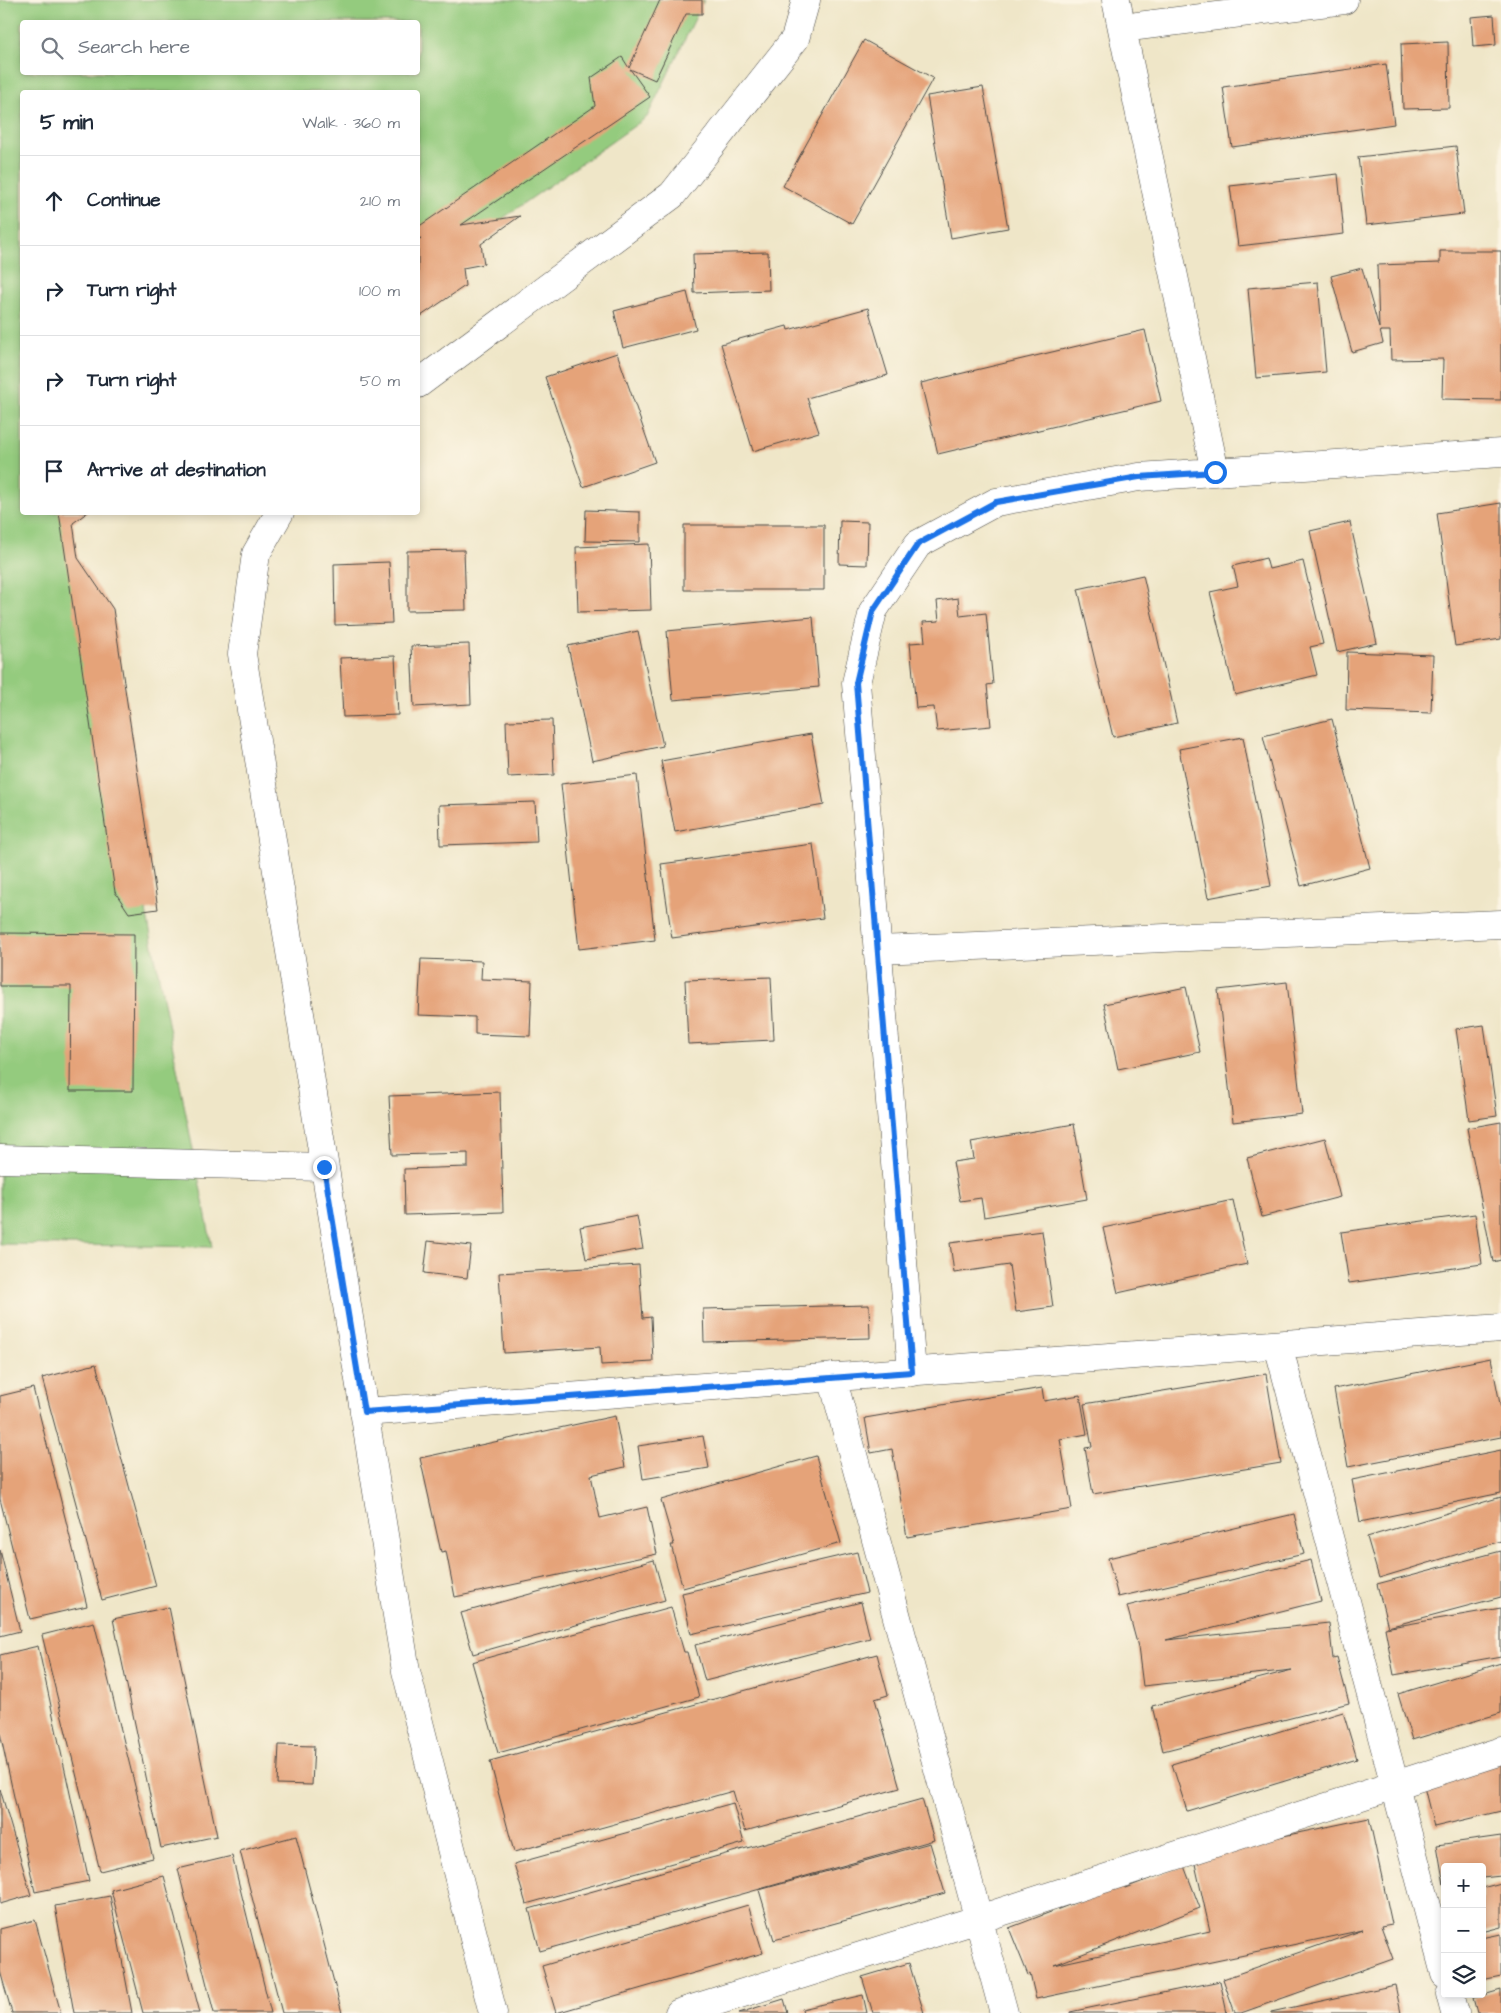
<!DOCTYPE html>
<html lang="en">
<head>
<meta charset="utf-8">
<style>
	:root { --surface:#fff; --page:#f6f6f7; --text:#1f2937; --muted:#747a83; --line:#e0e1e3 }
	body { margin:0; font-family:"Architects Daughter",sans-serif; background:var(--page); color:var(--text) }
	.controls { position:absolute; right:15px; bottom:15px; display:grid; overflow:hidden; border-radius:5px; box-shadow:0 2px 8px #0003 }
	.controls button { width:45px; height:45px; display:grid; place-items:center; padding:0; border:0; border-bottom:1px solid var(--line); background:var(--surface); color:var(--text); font:25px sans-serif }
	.stop { position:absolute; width:15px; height:15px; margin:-11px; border:4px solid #1a73e8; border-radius:50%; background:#fff }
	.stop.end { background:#1a73e8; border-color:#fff; box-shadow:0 1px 5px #0008 }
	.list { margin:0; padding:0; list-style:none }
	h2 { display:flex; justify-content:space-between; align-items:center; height:65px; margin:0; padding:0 20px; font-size:21px }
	h2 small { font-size:16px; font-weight:400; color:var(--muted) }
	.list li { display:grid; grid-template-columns:32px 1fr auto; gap:15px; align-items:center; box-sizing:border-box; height:90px; padding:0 20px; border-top:1px solid var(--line) }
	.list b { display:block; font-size:19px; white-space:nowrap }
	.list em { font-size:16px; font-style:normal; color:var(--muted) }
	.icon { flex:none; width:28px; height:28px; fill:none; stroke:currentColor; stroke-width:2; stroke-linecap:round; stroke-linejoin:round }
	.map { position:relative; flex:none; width:1501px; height:2013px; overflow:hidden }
	.search { position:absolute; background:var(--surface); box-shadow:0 2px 8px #0003; left:20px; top:20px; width:400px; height:55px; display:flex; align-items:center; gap:12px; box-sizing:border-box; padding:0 18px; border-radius:5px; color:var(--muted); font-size:19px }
	.panel { position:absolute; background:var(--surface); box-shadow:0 2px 8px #0003; left:20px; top:90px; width:400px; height:425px; border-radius:5px }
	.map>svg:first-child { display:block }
	.green { fill:#94cb7e; stroke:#607b54; fill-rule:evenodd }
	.building { fill:#e5a379 }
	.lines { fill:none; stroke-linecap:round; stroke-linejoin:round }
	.minor-casing { stroke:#484743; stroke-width:29 }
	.minor { stroke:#fff; stroke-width:28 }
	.route { stroke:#1a73e8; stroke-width:6 }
</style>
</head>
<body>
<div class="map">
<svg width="1501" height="2013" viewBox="0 0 1501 2013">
	<rect width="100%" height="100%" fill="#fcf5e5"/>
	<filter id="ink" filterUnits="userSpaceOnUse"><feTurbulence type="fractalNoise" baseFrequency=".02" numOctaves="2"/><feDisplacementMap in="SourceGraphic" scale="10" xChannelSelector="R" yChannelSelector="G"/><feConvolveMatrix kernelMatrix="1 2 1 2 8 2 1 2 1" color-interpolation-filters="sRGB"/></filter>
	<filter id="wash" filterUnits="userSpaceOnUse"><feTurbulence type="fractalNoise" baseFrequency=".0096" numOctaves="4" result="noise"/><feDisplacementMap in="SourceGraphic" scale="20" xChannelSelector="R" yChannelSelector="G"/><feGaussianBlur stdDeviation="1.12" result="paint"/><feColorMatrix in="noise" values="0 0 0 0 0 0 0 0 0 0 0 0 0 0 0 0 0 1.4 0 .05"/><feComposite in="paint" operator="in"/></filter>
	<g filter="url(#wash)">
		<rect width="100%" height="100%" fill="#efe6c8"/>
		<!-- green -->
		<path class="green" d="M 0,0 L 704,0 L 647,117 L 418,278 L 418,92 L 22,92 L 22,512 L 84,513 L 70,523 L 212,1247 L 0,1244 ZM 22,22 L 418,22 L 418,72 L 22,72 Z"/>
		<g id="blocks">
			<!-- building -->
			<path class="building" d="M 660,0 L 702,0 L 702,14 L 686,14 L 655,80 L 630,69 L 650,97 L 461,225 L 520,216 L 481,244 L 484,264 L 463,268 L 465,286 L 418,318 L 418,240 L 421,238 L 418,239 L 418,227 L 595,106 L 591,78 L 622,57 L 629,68 Z
				M 1494,15 L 1496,45 L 1473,47 L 1471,17 Z
				M 864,40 L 933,78 L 852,224 L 783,186 Z
				M 1448,42 L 1449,108 L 1403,109 L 1401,44 Z
				M 1386,64 L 1394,124 L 1232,147 L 1223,87 Z
				M 983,87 L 1008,228 L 951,238 L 927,96 Z
				M 1456,146 L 1464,214 L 1366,225 L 1358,157 Z
				M 1338,174 L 1344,234 L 1238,246 L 1230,186 Z
				M 1440,251 L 1501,251 L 1501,400 L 1442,399 L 1443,359 L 1391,360 L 1390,331 L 1380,331 L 1383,343 L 1352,352 L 1331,276 L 1362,268 L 1379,328 L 1377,265 L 1440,263 Z
				M 768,252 L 769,290 L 694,293 L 693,254 Z
				M 1318,282 L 1326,372 L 1256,378 L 1248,288 Z
				M 687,292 L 696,329 L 623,348 L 614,311 Z
				M 868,308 L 888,375 L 807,398 L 819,432 L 753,451 L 721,344 L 787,326 L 788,330 Z
				M 1145,330 L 1161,401 L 938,454 L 921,383 Z
				M 617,353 L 655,462 L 583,487 L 545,377 Z
				M 1501,503 L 1501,639 L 1455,646 L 1437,513 Z
				M 586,510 L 640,512 L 640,542 L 585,541 Z
				M 59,512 L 88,512 L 73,523 L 78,558 L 113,609 L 158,909 L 129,913 L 115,892 Z
				M 840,521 L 868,522 L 867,565 L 839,564 Z
				M 1350,522 L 1377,643 L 1337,652 L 1310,531 Z
				M 684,525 L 824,525 L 824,590 L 684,590 Z
				M 649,544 L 651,610 L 578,612 L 576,547 Z
				M 464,550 L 466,610 L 407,611 L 407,551 Z
				M 1266,558 L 1269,569 L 1303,561 L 1323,644 L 1310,647 L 1317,675 L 1235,695 L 1210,592 L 1238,586 L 1233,566 Z
				M 389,562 L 392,623 L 335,625 L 334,564 Z
				M 1143,575 L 1177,723 L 1113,737 L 1078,589 Z
				M 958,598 L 960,616 L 986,613 L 993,684 L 987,685 L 991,726 L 937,731 L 934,707 L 916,708 L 910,643 L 925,642 L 923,622 L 939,621 L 937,601 Z
				M 813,617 L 819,687 L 673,700 L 667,631 Z
				M 638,631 L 663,746 L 592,761 L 568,646 Z
				M 469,644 L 471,704 L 414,707 L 411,646 Z
				M 1347,652 L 1433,655 L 1431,713 L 1346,710 Z
				M 395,656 L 398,715 L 343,717 L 340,658 Z
				M 1332,719 L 1370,868 L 1301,886 L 1263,736 Z
				M 552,720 L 554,775 L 508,777 L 506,721 Z
				M 811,734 L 824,805 L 675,832 L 661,761 Z
				M 1243,737 L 1271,886 L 1208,898 L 1179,749 Z
				M 637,775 L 655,940 L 579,949 L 561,784 Z
				M 535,802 L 537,842 L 440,845 L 439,805 Z
				M 813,844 L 823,918 L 672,938 L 661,864 Z
				M 0,933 L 134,934 L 133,1091 L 70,1091 L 71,986 L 0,986 Z
				M 421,959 L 482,961 L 481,979 L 532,981 L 530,1036 L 475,1034 L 475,1017 L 418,1015 Z
				M 771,977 L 774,1040 L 688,1044 L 685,980 Z
				M 1287,982 L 1302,1114 L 1233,1122 L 1218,990 Z
				M 1186,987 L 1200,1052 L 1118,1069 L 1104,1004 Z
				M 1484,1025 L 1497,1116 L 1469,1120 L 1456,1029 Z
				M 500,1092 L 503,1212 L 405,1215 L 404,1169 L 468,1167 L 468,1153 L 392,1155 L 389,1096 Z
				M 1501,1122 L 1501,1260 L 1493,1262 L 1467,1128 Z
				M 1074,1124 L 1087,1199 L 984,1217 L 981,1198 L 960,1201 L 953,1162 L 974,1159 L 971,1142 Z
				M 1325,1138 L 1340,1197 L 1262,1217 L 1247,1158 Z
				M 1233,1200 L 1247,1264 L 1118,1293 L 1103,1228 Z
				M 1475,1214 L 1482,1264 L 1349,1283 L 1341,1232 Z
				M 637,1216 L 643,1249 L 586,1259 L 580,1227 Z
				M 1042,1231 L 1053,1307 L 1016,1312 L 1009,1265 L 954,1273 L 950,1243 Z
				M 428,1241 L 471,1246 L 467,1278 L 424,1273 Z
				M 639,1265 L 643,1318 L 651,1317 L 653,1362 L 601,1365 L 600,1347 L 504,1353 L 499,1273 Z
				M 869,1305 L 870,1338 L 704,1342 L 703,1309 Z
				M 1491,1358 L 1501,1409 L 1501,1437 L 1348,1467 L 1334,1389 Z
				M 96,1364 L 156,1586 L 102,1600 L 42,1378 Z
				M 1266,1374 L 1281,1463 L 1093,1494 L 1085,1448 L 1092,1447 L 1084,1404 Z
				M 33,1388 L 87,1606 L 30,1619 L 0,1499 L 0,1396 Z
				M 1042,1388 L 1044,1401 L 1080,1395 L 1087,1434 L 1060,1439 L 1072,1509 L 907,1537 L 892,1449 L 871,1453 L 865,1418 Z
				M 615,1416 L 625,1467 L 591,1475 L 600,1518 L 647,1507 L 657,1554 L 455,1597 L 446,1551 L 441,1552 L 420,1458 Z
				M 703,1436 L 709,1468 L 643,1479 L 638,1446 Z
				M 1501,1450 L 1501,1493 L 1360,1522 L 1352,1480 Z
				M 816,1456 L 841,1543 L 683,1588 L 671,1545 L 674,1545 L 661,1500 Z
				M 1501,1497 L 1501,1541 L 1379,1578 L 1367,1537 Z
				M 1294,1514 L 1304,1554 L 1118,1597 L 1108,1558 Z
				M 0,1550 L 20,1631 L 0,1636 Z
				M 1501,1551 L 1501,1597 L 1388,1627 L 1377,1584 Z
				M 857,1552 L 867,1593 L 691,1634 L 682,1593 Z
				M 654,1560 L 665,1600 L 473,1654 L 461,1613 Z
				M 1311,1560 L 1321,1601 L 1166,1640 L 1329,1623 L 1333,1659 L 1337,1658 L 1349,1703 L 1163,1751 L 1152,1706 L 1292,1670 L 1143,1686 L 1138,1647 L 1127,1606 Z
				M 861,1602 L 870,1638 L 705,1681 L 695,1645 Z
				M 169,1607 L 217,1836 L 161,1848 L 113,1619 Z
				M 671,1607 L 684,1652 L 687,1652 L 699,1697 L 498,1753 L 472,1662 Z
				M 1501,1608 L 1501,1656 L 1394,1675 L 1385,1628 Z
				M 94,1622 L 153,1858 L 100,1871 L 42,1635 Z
				M 38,1646 L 89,1881 L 35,1892 L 0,1733 L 0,1655 Z
				M 877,1654 L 888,1695 L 875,1699 L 900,1788 L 745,1831 L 733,1791 L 514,1852 L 490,1761 Z
				M 1501,1663 L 1501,1713 L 1412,1740 L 1398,1694 Z
				M 1343,1712 L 1357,1759 L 1187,1811 L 1172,1764 Z
				M 279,1745 L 314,1746 L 312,1785 L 277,1784 Z
				M 1501,1760 L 1501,1811 L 1434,1827 L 1422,1779 Z
				M 0,1789 L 31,1895 L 0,1904 Z
				M 922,1799 L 934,1840 L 540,1951 L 529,1909 Z
				M 733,1803 L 744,1843 L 526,1904 L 514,1864 Z
				M 1369,1818 L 1392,1924 L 1381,1926 L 1393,1959 L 1241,2013 L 1235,2013 L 1223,1979 L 1363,1930 L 1036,1999 L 1030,1974 L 1028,1975 L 1009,1928 L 1124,1884 L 1125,1888 L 1184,1866 L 1200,1908 L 1054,1965 L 1210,1931 L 1193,1855 Z
				M 296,1836 L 342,2013 L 282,2013 L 240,1851 Z
				M 1501,1836 L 1501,1876 L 1482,1878 L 1482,1867 L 1445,1867 L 1444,1885 L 1437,1845 Z
				M 930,1843 L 945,1893 L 774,1940 L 759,1890 Z
				M 232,1856 L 271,2013 L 214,2013 L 178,1869 Z
				M 164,1876 L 200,2013 L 143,2013 L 111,1890 Z
				M 1501,1883 L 1501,1927 L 1482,1932 L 1482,1888 Z
				M 110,1896 L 132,2013 L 74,2013 L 55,1906 Z
				M 748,1905 L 763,1953 L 556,2013 L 542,1966 Z
				M 35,1920 L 61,2013 L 12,2013 L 0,1971 L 0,1929 Z
				M 1501,1934 L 1501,1976 L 1482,1980 L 1482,1938 Z
				M 909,1963 L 924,2013 L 873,2013 L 862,1977 Z
				M 1220,1981 L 1227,2013 L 1070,2013 L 1070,2012 Z
				M 1395,1985 L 1401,2013 L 1271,2013 L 1271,2012 Z
				M 1501,1990 L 1501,2013 L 1477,2013 L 1473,1998 Z
				M 863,1995 L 867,2013 L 803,2013 L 802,2009 Z
				M 784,1999 L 788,2013 L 739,2013 Z"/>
		</g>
	</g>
	<g filter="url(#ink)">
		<use href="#blocks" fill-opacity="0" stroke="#484743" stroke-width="1"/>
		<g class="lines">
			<defs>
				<path id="minor" d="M 1116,0 L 1215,472
					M 1122,28 L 1344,0
					M 418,384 L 672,195 L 795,39 L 806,0
					M 280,512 L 256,554 L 242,654 L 406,1671 L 493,2013
					M 878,950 L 1501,924
					M 0,1159 L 324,1167
					M 1278,1345 L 1445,1974
					M 912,1372 L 856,683 L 873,611 L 918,544 L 996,502 L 1139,477 L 1501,453
					M 832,1377 L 1004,2013
					M 364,1412 L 1501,1328
					M 1450,1994 L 1455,2013
					M 679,2013 L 979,1919 L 1501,1751"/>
			</defs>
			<!-- minor casing -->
			<use href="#minor" class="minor-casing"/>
			<!-- minor -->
			<use href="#minor" class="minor"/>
		</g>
	</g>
	<g class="lines" filter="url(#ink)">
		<!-- route -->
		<path class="route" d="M 324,1167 L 364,1412 L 912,1372 L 856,683 L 873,611 L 918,544 L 996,502 L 1139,477 L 1215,472"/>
	</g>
</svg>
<div class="controls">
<button>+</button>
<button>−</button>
<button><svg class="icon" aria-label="layers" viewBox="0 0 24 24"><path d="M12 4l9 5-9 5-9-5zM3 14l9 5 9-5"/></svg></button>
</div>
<div class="stop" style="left:1215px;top:472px"></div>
<div class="stop end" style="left:324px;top:1167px"></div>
<div class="search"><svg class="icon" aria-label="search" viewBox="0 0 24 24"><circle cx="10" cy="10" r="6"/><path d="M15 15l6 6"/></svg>Search here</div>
<section class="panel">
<h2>5 min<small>Walk · 360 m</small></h2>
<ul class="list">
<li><svg class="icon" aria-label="ahead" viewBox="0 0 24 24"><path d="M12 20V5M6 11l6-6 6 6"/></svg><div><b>Continue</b></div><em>210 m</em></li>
<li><svg class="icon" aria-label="right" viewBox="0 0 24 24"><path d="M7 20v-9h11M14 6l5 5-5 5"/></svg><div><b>Turn right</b></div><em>100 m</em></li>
<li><svg class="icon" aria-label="right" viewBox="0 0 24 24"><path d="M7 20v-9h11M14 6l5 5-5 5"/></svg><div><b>Turn right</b></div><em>50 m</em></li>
<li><svg class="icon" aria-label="arrive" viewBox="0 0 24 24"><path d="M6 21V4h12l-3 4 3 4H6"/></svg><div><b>Arrive at destination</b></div></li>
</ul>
</section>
</div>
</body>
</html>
